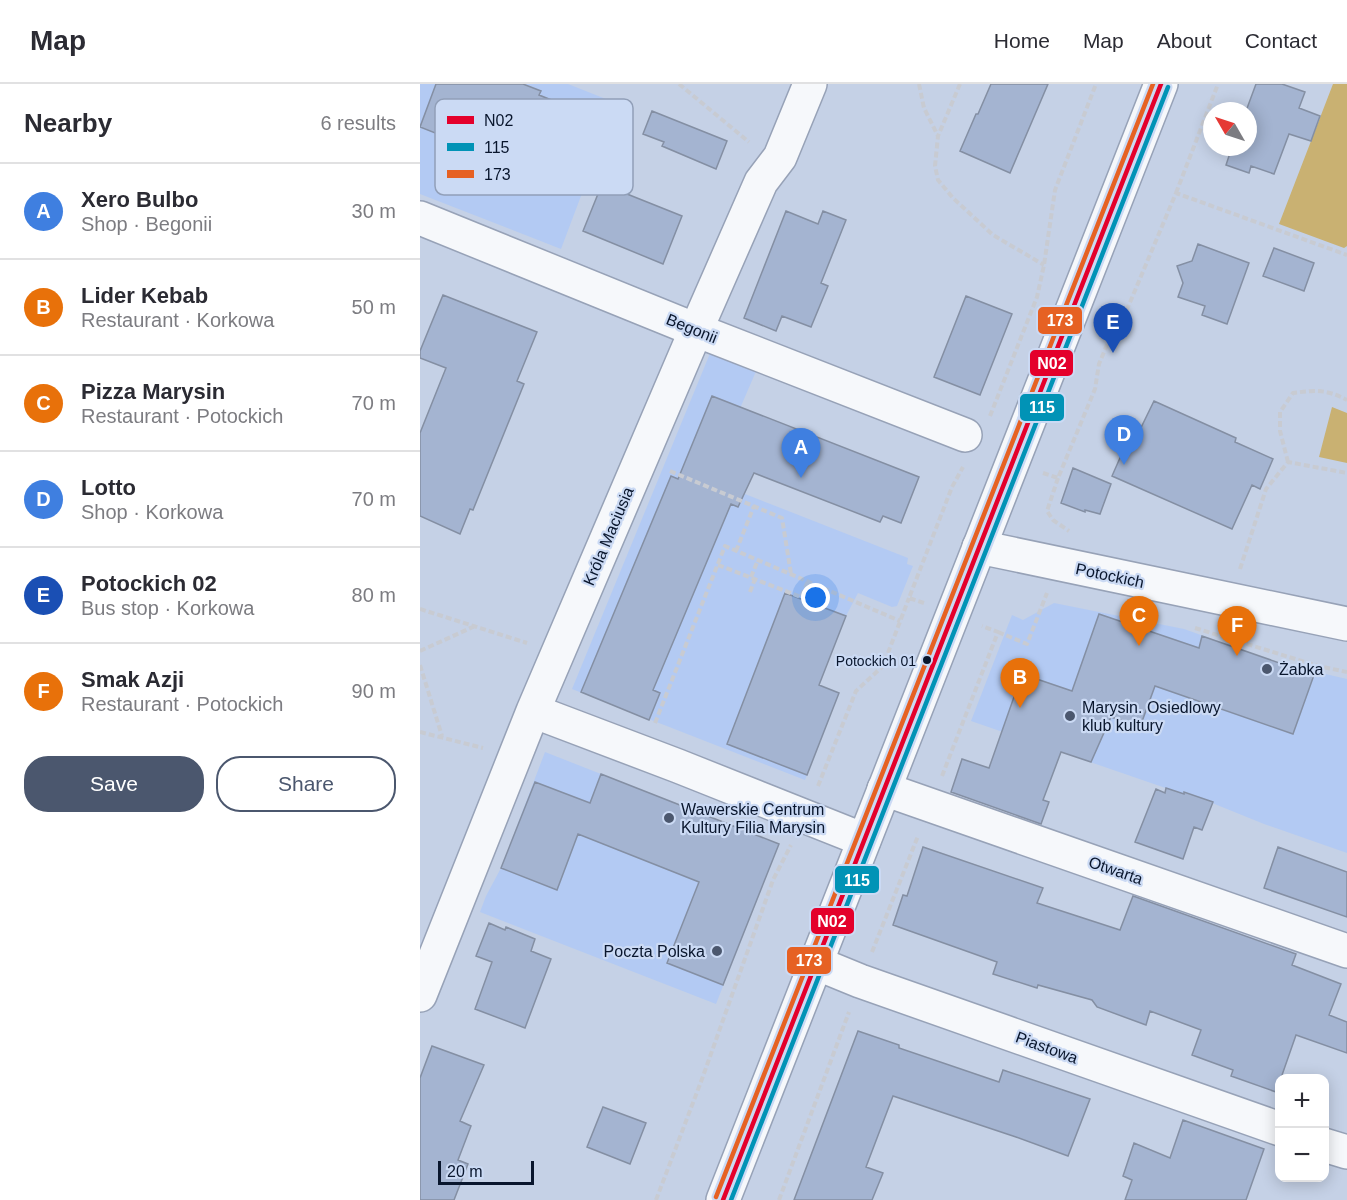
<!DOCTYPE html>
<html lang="en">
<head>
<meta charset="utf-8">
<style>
	:root { --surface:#fff; --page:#f2f2f3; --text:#2b2b33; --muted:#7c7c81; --line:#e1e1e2; --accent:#4b576e }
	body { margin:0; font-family:Helvetica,sans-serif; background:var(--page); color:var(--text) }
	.controls { position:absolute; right:18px; bottom:18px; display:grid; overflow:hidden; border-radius:12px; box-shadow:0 3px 15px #0003 }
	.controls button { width:54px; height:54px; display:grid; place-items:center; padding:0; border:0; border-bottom:2px solid var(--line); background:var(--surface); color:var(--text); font:30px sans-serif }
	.compass { position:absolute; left:783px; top:18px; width:54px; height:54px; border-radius:50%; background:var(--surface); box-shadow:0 3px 15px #0003; rotate:309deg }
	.scale { position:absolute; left:18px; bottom:15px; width:96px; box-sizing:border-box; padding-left:6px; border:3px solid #09162d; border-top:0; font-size:16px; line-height:21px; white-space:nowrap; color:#09162d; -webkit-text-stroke:4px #cbdaf4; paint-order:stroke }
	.you { position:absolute; left:396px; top:514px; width:21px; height:21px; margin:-15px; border:4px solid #fff; border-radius:50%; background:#1a73e8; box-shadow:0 0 0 9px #1a73e833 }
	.badge { display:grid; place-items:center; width:39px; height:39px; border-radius:50%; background:var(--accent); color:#fff; font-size:20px; font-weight:700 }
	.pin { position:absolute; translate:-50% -50px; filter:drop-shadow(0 2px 3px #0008) }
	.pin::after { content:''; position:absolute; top:32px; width:21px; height:18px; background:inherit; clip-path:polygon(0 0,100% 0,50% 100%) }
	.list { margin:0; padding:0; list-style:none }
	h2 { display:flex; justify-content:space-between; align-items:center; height:78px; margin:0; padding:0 24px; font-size:26px }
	h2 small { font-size:20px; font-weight:400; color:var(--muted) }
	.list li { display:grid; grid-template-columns:39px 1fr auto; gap:18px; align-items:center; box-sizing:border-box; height:96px; padding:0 24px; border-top:2px solid var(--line) }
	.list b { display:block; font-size:22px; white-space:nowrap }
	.list p { margin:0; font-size:20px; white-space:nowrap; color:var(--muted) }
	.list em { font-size:20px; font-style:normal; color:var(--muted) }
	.actions { display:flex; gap:12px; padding:18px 24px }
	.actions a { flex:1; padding:14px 0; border:2px solid var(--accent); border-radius:24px; text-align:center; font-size:21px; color:var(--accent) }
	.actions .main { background:var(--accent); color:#fff }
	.map { position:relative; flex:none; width:927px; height:1116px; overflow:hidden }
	header { display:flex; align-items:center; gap:36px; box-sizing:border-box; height:84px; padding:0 30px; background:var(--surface); border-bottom:2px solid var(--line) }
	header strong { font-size:28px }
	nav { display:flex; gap:33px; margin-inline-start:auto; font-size:21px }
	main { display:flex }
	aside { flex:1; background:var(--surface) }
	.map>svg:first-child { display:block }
	.built { fill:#b3caf3 }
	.green { fill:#c9b172 }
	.building { fill:#a4b4d1; stroke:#848fa3; stroke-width:1.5 }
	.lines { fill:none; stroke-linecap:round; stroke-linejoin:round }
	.street-casing { stroke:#97a2b7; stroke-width:36 }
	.secondary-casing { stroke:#97a2b7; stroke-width:36 }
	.path { stroke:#c8cbd2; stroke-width:4; stroke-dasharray:6 3; stroke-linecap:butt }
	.street { stroke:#f6f8fb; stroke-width:33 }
	.secondary { stroke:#f6f8fb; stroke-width:33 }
	.bus-1-casing { stroke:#cbdaf4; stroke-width:9 }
	.bus-2-casing { stroke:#cbdaf4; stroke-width:9 }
	.bus-3-casing { stroke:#cbdaf4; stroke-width:9 }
	.bus-1 { stroke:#e4002b; stroke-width:4.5 }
	.bus-2 { stroke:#0193b6; stroke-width:4.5 }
	.bus-3 { stroke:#e66123; stroke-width:4.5 }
	.bus-dot { fill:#09162d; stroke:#cbdaf4; stroke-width:2 }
	.poi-dot { fill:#4b576e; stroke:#cbdaf4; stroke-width:2 }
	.labels { text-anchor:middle; stroke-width:4.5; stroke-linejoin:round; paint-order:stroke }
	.bus-label { font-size:14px; fill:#09162d; stroke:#cbdaf4; text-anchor:end }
	.street-label { font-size:16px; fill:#09162d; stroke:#cbdaf4 }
	.poi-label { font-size:16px; fill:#09162d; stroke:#cbdaf4; text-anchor:start }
	.key { fill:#cbdaf4; stroke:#919fb8; stroke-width:1.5 }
	.key-label { font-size:16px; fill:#09162d }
	.line-badge { stroke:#cbdaf4; stroke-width:2 }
	.badge-label { font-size:16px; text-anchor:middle; font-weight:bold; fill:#fff }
</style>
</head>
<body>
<header>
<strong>Map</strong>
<nav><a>Home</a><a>Map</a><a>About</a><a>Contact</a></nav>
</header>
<main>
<aside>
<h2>Nearby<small>6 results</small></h2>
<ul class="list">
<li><span class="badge" style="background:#3f7fe0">A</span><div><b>Xero Bulbo</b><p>Shop · Begonii</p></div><em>30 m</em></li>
<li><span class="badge" style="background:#e8710a">B</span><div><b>Lider Kebab</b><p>Restaurant · Korkowa</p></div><em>50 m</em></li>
<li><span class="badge" style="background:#e8710a">C</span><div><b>Pizza Marysin</b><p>Restaurant · Potockich</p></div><em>70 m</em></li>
<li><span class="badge" style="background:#3f7fe0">D</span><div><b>Lotto</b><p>Shop · Korkowa</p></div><em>70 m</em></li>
<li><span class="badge" style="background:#1a4fb4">E</span><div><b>Potockich 02</b><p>Bus stop · Korkowa</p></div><em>80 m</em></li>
<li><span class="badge" style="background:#e8710a">F</span><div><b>Smak Azji</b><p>Restaurant · Potockich</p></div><em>90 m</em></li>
</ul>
<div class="actions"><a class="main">Save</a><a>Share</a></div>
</aside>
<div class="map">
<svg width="927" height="1116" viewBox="0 0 927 1116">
	<rect width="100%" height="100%" fill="#c5d1e6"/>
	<!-- built -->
	<path class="built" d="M 0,0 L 148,0 L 196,19 L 141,165 L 0,110 Z
		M 291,267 L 337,285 L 318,329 L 326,405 L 325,410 L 488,474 L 487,480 L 493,482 L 477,522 L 472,523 L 438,509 L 426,532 L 399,600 L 403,606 L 407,607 L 410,605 L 419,609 L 385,696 L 152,605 Z
		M 634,519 L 764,545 L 894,591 L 901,589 L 927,595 L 927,769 L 844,740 L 765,708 L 763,710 L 551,637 L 592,531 L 603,536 Z
		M 125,668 L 359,760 L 296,920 L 60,828 L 66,812 L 81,784 Z"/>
	<!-- green -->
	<path class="green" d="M 913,0 L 927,0 L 927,162 L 924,164 L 859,140 Z
		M 912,323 L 927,329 L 927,379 L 899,373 Z"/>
	<!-- building -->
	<path class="building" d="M 16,0 L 103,0 L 121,7 L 119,11 L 169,31 L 142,99 L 0,43 Z
		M 571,0 L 628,0 L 590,89 L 540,67 L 556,30 L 558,30 Z
		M 836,0 L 862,0 L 885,8 L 879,24 L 900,32 L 891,57 L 869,50 L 854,90 L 831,82 L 829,89 L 806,81 L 812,63 L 828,63 L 828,27 L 826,27 Z
		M 232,27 L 307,57 L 296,85 L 242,62 L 244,58 L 223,50 Z
		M 182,100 L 262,132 L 243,180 L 163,147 Z
		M 366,127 L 398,140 L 403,127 L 426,136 L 401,199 L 408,202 L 391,243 L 362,232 L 356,247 L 324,234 Z
		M 778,160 L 829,179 L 807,240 L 782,231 L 785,222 L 758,213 L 763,199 L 757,182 L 772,177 Z
		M 854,164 L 894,179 L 884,207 L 843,192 Z
		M 23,211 L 117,248 L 97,297 L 104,300 L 53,426 L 50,425 L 40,450 L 0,432 L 0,349 L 26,284 L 0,274 L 0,267 Z
		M 546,212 L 592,230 L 560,311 L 514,293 Z
		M 292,312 L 499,393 L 481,439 L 463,432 L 460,438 L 334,389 L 318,423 L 311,420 L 233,606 L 240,609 L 229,636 L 161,608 L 251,392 L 258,395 Z
		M 734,317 L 816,354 L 815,358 L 853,375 L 840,405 L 832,401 L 812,445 L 692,392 L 707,358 L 713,360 Z
		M 653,384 L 691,400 L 680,430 L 665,426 L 665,428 L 641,419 Z
		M 365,509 L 426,532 L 399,601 L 419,609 L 387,691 L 307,660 Z
		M 679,530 L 779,564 L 782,552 L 894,591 L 873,650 L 735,602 L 720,643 L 691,633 L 671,678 L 641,668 L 623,716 L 629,718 L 621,740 L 531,708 L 542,675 L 569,684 L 602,590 L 652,607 Z
		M 181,690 L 359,760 L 303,901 L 247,879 L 279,798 L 158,750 L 137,806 L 81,784 L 115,698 L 170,719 Z
		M 746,704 L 764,710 L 764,708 L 793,718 L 782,746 L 774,743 L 763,775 L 715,758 L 736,705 L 745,709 Z
		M 503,763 L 623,804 L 617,819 L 700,846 L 713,812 L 876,870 L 872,881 L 921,900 L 909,931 L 927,938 L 927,969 L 876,951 L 861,994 L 860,994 L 856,1008 L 811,992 L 813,986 L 772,971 L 781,946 L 730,927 L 726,941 L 677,923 L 672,916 L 618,901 L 617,904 L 573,890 L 577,878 L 473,841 L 483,811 L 487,812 Z
		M 858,763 L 927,788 L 927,833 L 844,804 Z
		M 69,839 L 85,846 L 86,843 L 115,855 L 111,867 L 131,875 L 105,944 L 55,925 L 72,878 L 56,872 Z
		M 438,947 L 479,961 L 479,964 L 579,998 L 583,986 L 670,1015 L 648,1072 L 596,1053 L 473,1012 L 446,1083 L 463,1089 L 452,1116 L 374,1116 Z
		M 12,962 L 64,981 L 40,1037 L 51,1042 L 38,1076 L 48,1080 L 34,1116 L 0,1116 L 0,994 Z
		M 183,1023 L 226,1039 L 210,1080 L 167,1063 Z
		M 763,1036 L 844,1065 L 826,1116 L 705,1116 L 712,1096 L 703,1092 L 714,1059 L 750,1074 Z"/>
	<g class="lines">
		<defs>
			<path id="street" d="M 0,134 L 276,246 L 545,351
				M 559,463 L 927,540
				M 113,627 L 258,682 L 444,756
				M 464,705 L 927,867
				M 396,879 L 440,897 L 860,1045
				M 0,911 L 113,627 L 276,246 L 341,98 L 360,73 L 390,0
				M 904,1061 L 927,1068"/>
			<path id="secondary" d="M 303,1116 L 741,0"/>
		</defs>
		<!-- street casing -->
		<use href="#street" class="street-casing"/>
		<!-- secondary casing -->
		<use href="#secondary" class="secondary-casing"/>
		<!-- path -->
		<path class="path" d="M 259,0 L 329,58
			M 499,0 L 504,24 L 518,52
			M 540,0 L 518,52 L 515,82 L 518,96 L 533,114 L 573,151 L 624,181
			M 756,109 L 798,0
			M 570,332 L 617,213 L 624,181 L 635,106 L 676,0
			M 868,378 L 860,347 L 860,328 L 873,309 C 896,306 906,305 927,316
			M 250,387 L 362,434 L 371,490
			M 623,389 L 638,394 L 675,305 L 679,280 L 691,251 L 703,235 L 756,109 L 927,171
			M 638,394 L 627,427 L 633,436 L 649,447
			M 316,467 L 334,422
			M 298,481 L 381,513 L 388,497
			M 820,485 L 846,405 L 868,378 L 927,389
			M 331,493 L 338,476
			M 330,508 L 335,495
			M 504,519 L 489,514 L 532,403 L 543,383
			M 0,525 L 107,559
			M 775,544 L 898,582 L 927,588
			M 578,548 L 607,560 L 627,509
			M 0,567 L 55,542
			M 0,581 L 22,652
			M 235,639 L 305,462 L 480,537
			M 0,648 L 63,664
			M 522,692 L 578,548 L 562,542
			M 398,702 L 436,607 L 463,582 L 489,514
			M 452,868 L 498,752
			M 236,1116 L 282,995 L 353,796 L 371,761
			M 359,1116 L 429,928"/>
		<!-- street -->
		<use href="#street" class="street"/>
		<!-- secondary -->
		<use href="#secondary" class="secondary"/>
		<defs>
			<path id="bus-1" d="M 303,1116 L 741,0"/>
			<path id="bus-2" d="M 311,1116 L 748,3"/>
			<path id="bus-3" d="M 296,1113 L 733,0"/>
		</defs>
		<!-- bus-1 casing -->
		<use href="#bus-1" class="bus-1-casing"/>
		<!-- bus-2 casing -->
		<use href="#bus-2" class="bus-2-casing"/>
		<!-- bus-3 casing -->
		<use href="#bus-3" class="bus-3-casing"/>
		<!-- bus-1 -->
		<use href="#bus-1" class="bus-1"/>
		<!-- bus-2 -->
		<use href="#bus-2" class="bus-2"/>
		<!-- bus-3 -->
		<use href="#bus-3" class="bus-3"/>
	</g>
	<!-- markers -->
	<circle class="bus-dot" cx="507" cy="576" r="5"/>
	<g class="poi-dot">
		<circle cx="847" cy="585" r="6"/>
		<circle cx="650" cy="632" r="6"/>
		<circle cx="249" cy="734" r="6"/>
		<circle cx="297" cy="867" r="6"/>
	</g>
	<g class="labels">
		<!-- bus labels -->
		<g class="bus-label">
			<text x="496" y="582">Potockich 01</text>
		</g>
		<!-- street labels -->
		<g class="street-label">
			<text transform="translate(272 244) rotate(22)" y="6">Begonii</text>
			<text transform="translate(188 452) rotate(-67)" y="6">Króla Maciusia</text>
			<text transform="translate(690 491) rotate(12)" y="6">Potockich</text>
			<text transform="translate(696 786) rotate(19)" y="6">Otwarta</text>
			<text transform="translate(627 963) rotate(20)" y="6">Piastowa</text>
		</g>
		<!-- poi labels -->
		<g class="poi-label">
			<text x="859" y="591">Żabka</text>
			<text x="662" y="629">Marysin. Osiedlowy<tspan x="662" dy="18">klub kultury</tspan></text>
			<text x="261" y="731">Wawerskie Centrum<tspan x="261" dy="18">Kultury Filia Marysin</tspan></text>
			<text x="285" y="873" text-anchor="end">Poczta Polska</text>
		</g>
	</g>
	<!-- legend -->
	<rect x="15" y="15" width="198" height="96" rx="9" class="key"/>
	<rect x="27" y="32" width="27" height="8" fill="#e4002b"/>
	<rect x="27" y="59" width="27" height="8" fill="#0193b6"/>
	<rect x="27" y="86" width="27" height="8" fill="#e66123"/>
	<g class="key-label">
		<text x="64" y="42">N02</text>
		<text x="64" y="69">115</text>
		<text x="64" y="96">173</text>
	</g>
	<g class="line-badge">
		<rect x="617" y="222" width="46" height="29" rx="6" fill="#e66123"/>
		<rect x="609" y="265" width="45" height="28" rx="6" fill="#e4002b"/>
		<rect x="599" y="309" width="46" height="29" rx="6" fill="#0193b6"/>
		<rect x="414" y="781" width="46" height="29" rx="6" fill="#0193b6"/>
		<rect x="390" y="823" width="45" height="28" rx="6" fill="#e4002b"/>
		<rect x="366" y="862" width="46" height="29" rx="6" fill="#e66123"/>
	</g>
	<g class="badge-label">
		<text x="640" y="242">173</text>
		<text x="632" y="285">N02</text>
		<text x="622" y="329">115</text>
		<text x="437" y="802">115</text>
		<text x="412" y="843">N02</text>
		<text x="389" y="882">173</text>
	</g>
</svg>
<div class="controls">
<button>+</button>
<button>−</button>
</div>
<svg class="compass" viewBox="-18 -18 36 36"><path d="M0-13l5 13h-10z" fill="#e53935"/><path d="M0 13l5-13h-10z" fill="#7c7c81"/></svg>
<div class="scale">20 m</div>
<div class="you"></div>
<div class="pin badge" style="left:381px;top:394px;background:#3f7fe0">A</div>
<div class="pin badge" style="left:600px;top:624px;background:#e8710a">B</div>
<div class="pin badge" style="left:719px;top:562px;background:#e8710a">C</div>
<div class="pin badge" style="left:704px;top:381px;background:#3f7fe0">D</div>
<div class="pin badge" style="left:693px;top:269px;background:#1a4fb4">E</div>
<div class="pin badge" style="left:817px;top:572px;background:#e8710a">F</div>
</div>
</main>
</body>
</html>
